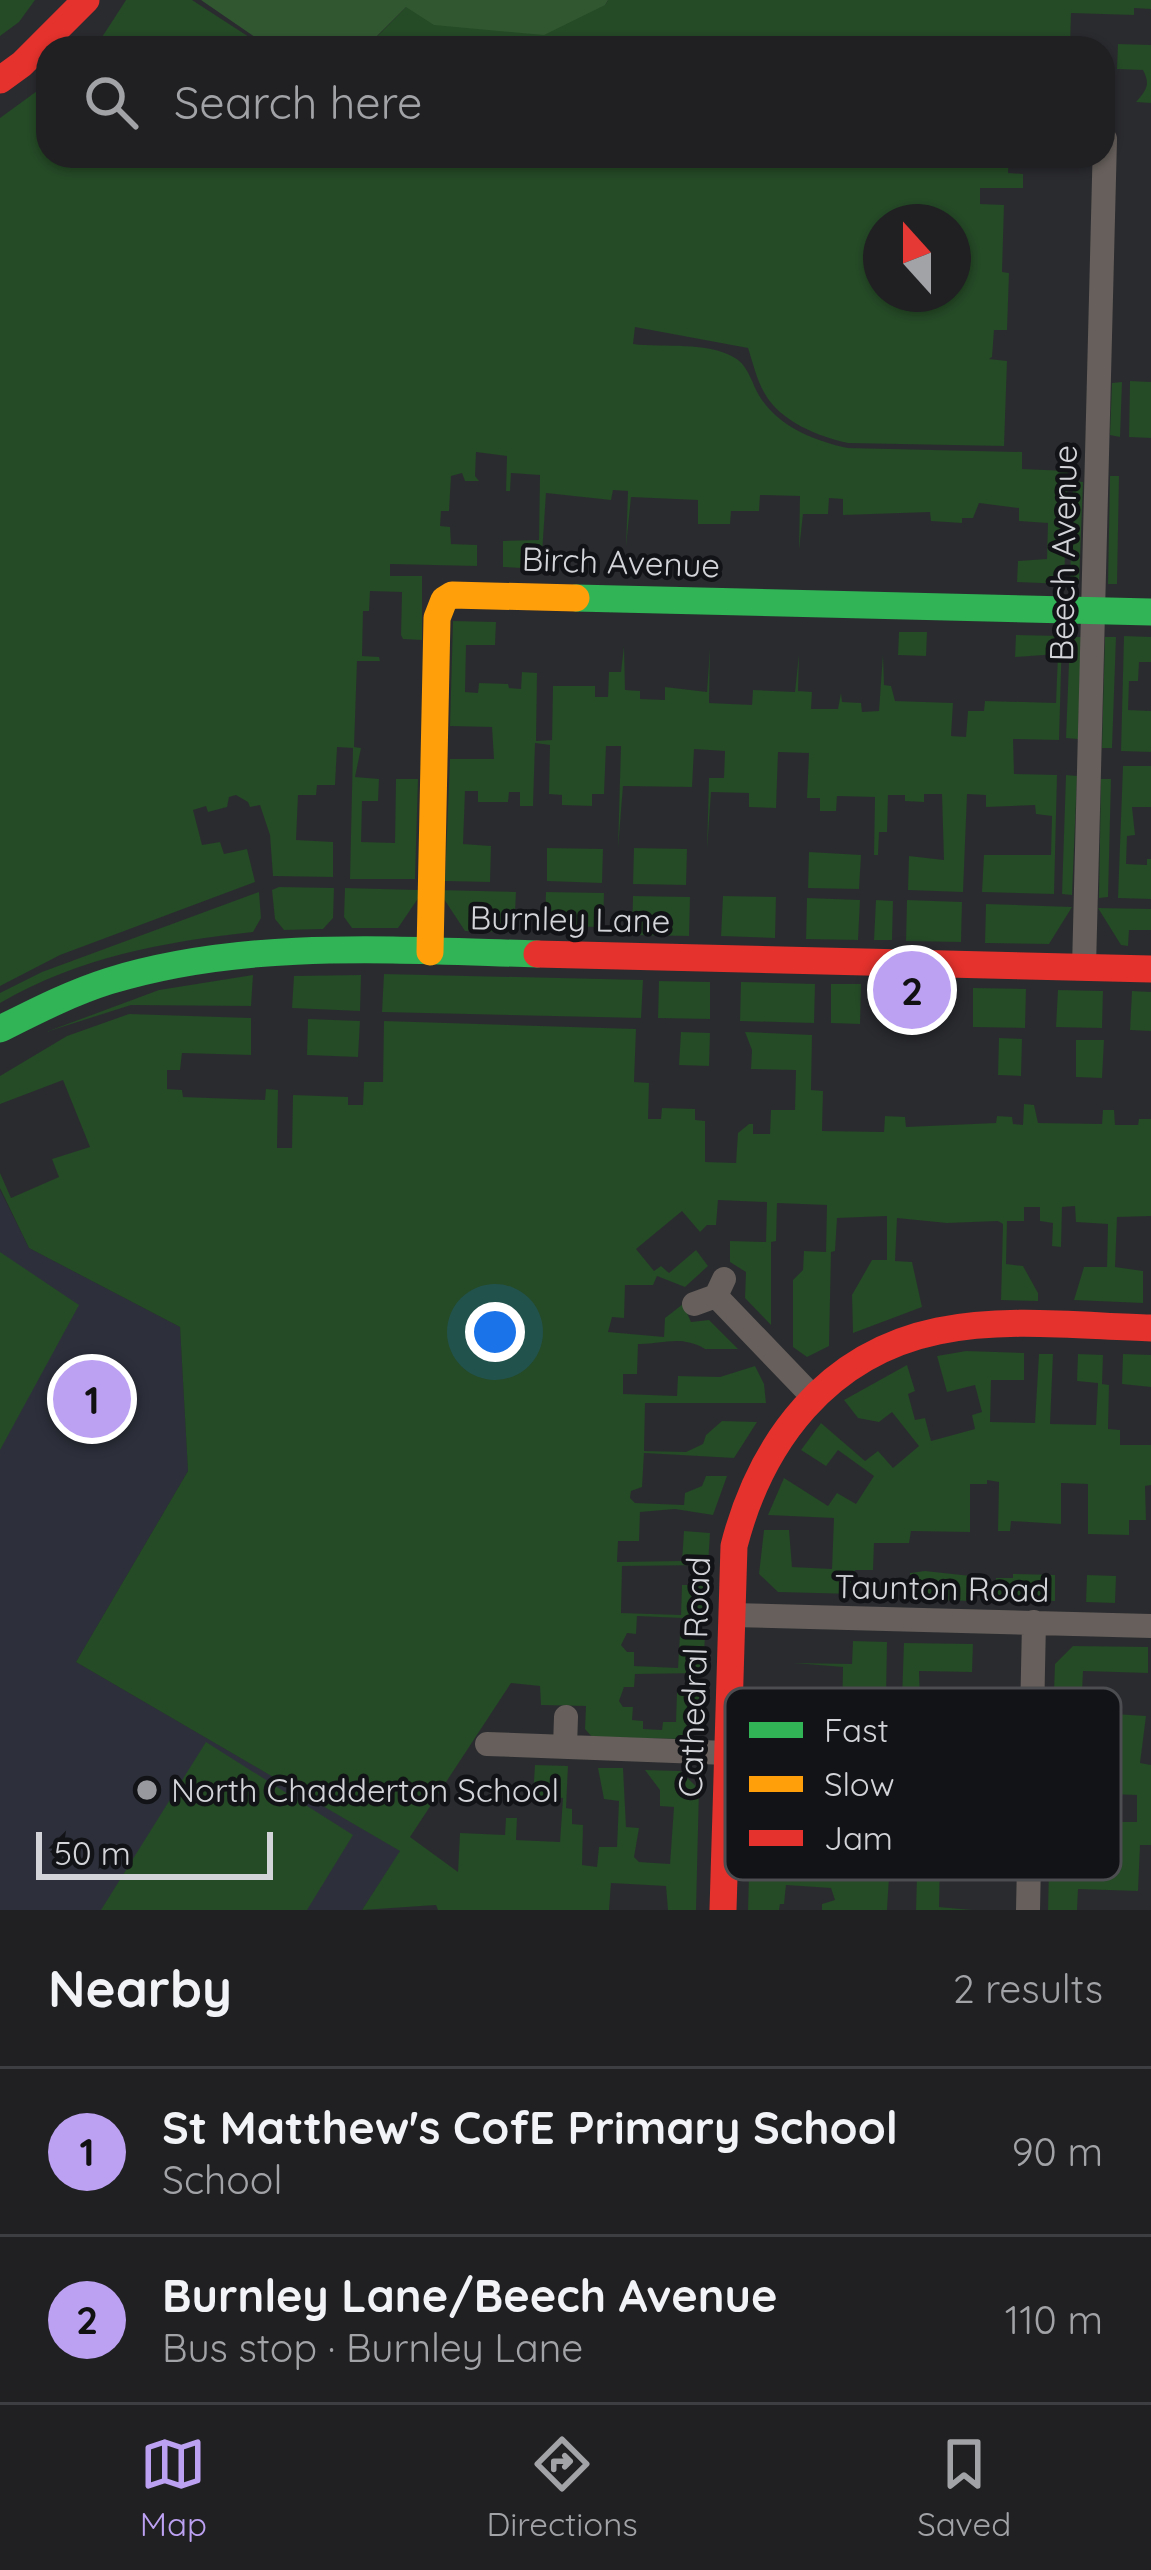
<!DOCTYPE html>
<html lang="en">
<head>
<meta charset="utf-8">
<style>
	:root { --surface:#202023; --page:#2d2d30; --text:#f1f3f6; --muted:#a2a3a6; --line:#3d3e41; --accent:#bca0f2 }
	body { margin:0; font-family:Quicksand,sans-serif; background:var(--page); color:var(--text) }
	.compass { position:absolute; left:863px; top:204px; width:108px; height:108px; border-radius:50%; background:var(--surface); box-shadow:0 3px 9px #0004; rotate:339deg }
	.scale { position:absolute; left:36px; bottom:30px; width:237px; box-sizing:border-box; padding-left:12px; border:6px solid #d3d4d9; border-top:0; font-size:33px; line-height:42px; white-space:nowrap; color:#d3d4d9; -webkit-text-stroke:9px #121316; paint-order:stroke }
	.you { position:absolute; left:495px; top:1332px; width:42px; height:42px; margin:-30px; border:9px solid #fff; border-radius:50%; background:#1a73e8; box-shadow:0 0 0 18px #1a73e833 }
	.badge { display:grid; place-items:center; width:78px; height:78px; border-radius:50%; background:var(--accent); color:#111; font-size:39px; font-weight:700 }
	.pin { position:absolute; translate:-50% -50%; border:6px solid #fff; box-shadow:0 3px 12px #0006 }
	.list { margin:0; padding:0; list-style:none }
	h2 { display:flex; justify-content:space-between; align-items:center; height:156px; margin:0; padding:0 48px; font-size:51px }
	h2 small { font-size:39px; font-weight:400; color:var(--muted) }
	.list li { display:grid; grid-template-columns:78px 1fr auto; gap:36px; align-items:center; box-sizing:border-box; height:168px; padding:0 48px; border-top:3px solid var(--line) }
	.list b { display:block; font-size:45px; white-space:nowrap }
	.list p { margin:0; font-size:39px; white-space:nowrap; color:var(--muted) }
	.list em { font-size:39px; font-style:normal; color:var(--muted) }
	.icon { flex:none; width:66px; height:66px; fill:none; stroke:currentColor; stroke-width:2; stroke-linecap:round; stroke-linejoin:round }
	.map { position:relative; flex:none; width:1151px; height:1910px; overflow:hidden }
	.search { position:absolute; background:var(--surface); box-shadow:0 3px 9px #0004; left:36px; right:36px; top:36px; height:132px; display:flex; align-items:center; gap:30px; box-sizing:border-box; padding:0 42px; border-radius:36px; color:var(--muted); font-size:45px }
	.sheet { height:492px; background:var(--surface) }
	nav { display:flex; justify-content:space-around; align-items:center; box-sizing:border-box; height:168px; border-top:3px solid var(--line); background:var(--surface); font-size:33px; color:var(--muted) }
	nav a { display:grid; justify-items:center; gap:6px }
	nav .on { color:var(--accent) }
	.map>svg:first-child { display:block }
	.built { fill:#2d303b }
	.green { fill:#254a26; fill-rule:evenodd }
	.forest { fill:#315731 }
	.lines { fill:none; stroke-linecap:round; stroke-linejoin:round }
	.street { stroke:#665f5b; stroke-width:24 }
	.fast { stroke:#30b455; stroke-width:27 }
	.slow { stroke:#ff9f0a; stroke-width:27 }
	.jam { stroke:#e5322d; stroke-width:27 }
	.poi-dot { fill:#98999e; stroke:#121316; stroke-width:4.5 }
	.labels { text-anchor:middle; stroke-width:9; stroke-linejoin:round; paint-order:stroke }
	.street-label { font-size:33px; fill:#d3d4d9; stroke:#121316 }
	.poi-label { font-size:33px; fill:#d3d4d9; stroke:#121316; text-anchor:start }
	.key { fill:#121316; stroke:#4c4d50; stroke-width:3 }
	.key-label { font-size:33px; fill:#d3d4d9 }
</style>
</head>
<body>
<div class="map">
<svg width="1151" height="1910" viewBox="0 0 1151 1910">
	<rect width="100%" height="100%" fill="#2a2b2f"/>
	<!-- built -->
	<path class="built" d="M 0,1190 L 29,1248 L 180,1327 L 188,1471 L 76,1662 L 401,1851 L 362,1910 L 0,1910 Z"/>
	<!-- green -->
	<path class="green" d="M 0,0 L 35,0 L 19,22 L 0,36 Z
		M 126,0 L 192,0 L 266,48 L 95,48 Z
		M 608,0 L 1151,0 L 1151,9 L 1134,8 L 1134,15 L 1071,13 L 1070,48 L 366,48 L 406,7 L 605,5 Z
		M 1118,44 L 1151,45 L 1151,103 L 1136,102 C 1146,90 1151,85 1143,70 L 1117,69 Z
		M 48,83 L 48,156 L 1009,156 L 1008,173 L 1023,174 L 1023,188 L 980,188 L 980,204 L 1004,205 L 1002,272 L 1009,273 L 1007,330 L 994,330 L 992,357 L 989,359 L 1007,361 L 1004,446 L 848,443 C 819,437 780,421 765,394 C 757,381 753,363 748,348 L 635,327 L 633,344 C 664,348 708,341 735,358 C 748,365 752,384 760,397 C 779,427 815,441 848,448 L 1022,452 L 1022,469 L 1068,471 L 1064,584 L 1017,582 L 1018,561 L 1047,559 L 1048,523 L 1019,521 L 1019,508 L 979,503 L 973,518 L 962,518 L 962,523 L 931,521 L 930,512 L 843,515 L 843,499 L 829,498 L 828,514 L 803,514 L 799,550 L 800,496 L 760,495 L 759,511 L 731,511 L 730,524 L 698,524 L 698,500 L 631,497 L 626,547 L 628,491 L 613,490 L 611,500 L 546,493 L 541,569 L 503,567 L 503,541 L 539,540 L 540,475 L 511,473 L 510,491 L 506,491 L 507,456 L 476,452 L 475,476 L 479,481 L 465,481 L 462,473 L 451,476 L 449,511 L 441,511 L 440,526 L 450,527 L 451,544 L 477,545 L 477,566 L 390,564 L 390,576 L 422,576 L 422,640 L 403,639 L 401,635 L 402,592 L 370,591 L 369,611 L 363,611 L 362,656 L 379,657 L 380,661 L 357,661 L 354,747 L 361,748 L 355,777 L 379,779 L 378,801 L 362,801 L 361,842 L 395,843 L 396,779 L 418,779 L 415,879 L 350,879 L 353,748 L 337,747 L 335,785 L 317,785 L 316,795 L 298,795 L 296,840 L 333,842 L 333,877 L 273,876 L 270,835 L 260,805 L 250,807 L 248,802 L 236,795 L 229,797 L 227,807 L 208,812 L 206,806 L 193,810 L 202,845 L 220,842 L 224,854 L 247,849 L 255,882 L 60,955 L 0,986 L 0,118 ZM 881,222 L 953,222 L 953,294 L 881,294 Z
		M 1130,381 L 1151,382 L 1151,438 L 1129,437 Z
		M 1122,382 L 1120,437 L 1110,435 L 1112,383 Z
		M 1110,476 L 1119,476 L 1117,584 L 1108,584 Z
		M 1073,481 L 1083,482 L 1079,584 L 1070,584 Z
		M 453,621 L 496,622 L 495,645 L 466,645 L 465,692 L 478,693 L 479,683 L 508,684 L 509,688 L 521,689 L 522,672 L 537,673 L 536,741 L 552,740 L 553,686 L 595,686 L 595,697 L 608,697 L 609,672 L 621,672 L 624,646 L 625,690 L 640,691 L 640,699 L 665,700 L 665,687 L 707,692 L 710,648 L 709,703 L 752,705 L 753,690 L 795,692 L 799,654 L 798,691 L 812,692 L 811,709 L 838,709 L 841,693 L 842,702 L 861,703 L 862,712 L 879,711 L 883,654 L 884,685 L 891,686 L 895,701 L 953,703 L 951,736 L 966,737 L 968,711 L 984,711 L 985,701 L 1056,703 L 1058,654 L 1015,657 L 1016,635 L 1062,636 L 1059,740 L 1013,739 L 1014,774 L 1057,775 L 1054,894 L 982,892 L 984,855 L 1051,855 L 1052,816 L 1036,814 L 1035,805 L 986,807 L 986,795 L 967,794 L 963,892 L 908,890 L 909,856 L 944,860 L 942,794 L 924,794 L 924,802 L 905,801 L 905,795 L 888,795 L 887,832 L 879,832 L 878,855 L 874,855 L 875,797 L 837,796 L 836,811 L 820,811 L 820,798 L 807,798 L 809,753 L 778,752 L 776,808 L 749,807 L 749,793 L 711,792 L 707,850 L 709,778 L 724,778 L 725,751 L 694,749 L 692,787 L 623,786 L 618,848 L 621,746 L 606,746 L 604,794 L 592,794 L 592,806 L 562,805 L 562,795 L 549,794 L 550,745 L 535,743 L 533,806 L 520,806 L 520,792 L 509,792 L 508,802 L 478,802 L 478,791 L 465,791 L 463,844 L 491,846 L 490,882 L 445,881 L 450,759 L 494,759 L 492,727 L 450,726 Z
		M 899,632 L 927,632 L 926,656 L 898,655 Z
		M 1124,636 L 1151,637 L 1151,662 L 1139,662 L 1138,681 L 1129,681 L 1128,710 L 1151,711 L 1151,752 L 1121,751 Z
		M 1070,637 L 1081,637 L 1078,739 L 1066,738 Z
		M 1105,637 L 1116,637 L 1112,748 L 1102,748 Z
		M 1123,766 L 1151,766 L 1151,807 L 1132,807 L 1135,835 L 1127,836 L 1126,864 L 1147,865 L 1147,859 L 1151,859 L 1151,899 L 1118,898 Z
		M 1066,775 L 1077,776 L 1072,895 L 1062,894 Z
		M 1101,779 L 1111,779 L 1108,897 L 1099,898 Z
		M 547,848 L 603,849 L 602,883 L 547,881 Z
		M 634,848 L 687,849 L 686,885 L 633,884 Z
		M 809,852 L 861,855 L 859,889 L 808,888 Z
		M 279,887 L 334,888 L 333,918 L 323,929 L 284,930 L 275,919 L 272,890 Z
		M 345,888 L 418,890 L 423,891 L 398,928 L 352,928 L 344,917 Z
		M 438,890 L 516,892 L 514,932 L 465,931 Z
		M 259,892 L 261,918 L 253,932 C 163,942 79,957 0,1003 L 0,993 L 42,972 Z
		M 546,892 L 604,893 L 603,927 L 545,926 Z
		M 633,896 L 690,897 L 689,936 L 632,935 Z
		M 723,896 L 776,897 L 775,938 L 721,936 Z
		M 807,898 L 860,900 L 858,940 L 806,939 Z
		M 876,900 L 893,901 L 892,940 L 874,940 Z
		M 907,900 L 962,902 L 961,942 L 906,941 Z
		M 986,904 L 1072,907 L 1049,944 L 985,943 Z
		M 1098,908 L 1151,909 L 1151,930 L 1129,930 L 1128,946 L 1121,945 Z
		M 384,974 L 643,980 L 641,1018 L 382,1012 Z
		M 253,975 L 251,1006 L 131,1005 L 46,1032 L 159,990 Z
		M 361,975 L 360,1011 L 292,1008 L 294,976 Z
		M 659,981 L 710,982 L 710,1019 L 658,1018 Z
		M 741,982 L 815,984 L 814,1023 L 740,1021 Z
		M 831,984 L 861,984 L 860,1024 L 831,1023 Z
		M 883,985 L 940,987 L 939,1022 L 882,1020 Z
		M 973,988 L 1026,989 L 1025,1028 L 973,1027 Z
		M 1058,990 L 1103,991 L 1102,1028 L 1056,1027 Z
		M 1132,991 L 1151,992 L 1151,1031 L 1130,1030 Z
		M 129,1014 L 251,1018 L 251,1055 L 182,1053 L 180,1070 L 167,1070 L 167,1089 L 182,1090 L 183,1097 L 265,1100 L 266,1089 L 278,1090 L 277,1148 L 292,1148 L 293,1095 L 348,1097 L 348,1105 L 363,1105 L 364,1082 L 383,1082 L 384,1021 L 636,1029 L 634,1082 L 649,1083 L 648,1119 L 661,1119 L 662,1108 L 695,1109 L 695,1120 L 705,1121 L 705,1162 L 736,1163 L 738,1133 L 749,1124 L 753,1124 L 753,1134 L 770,1134 L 771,1110 L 795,1110 L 796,1070 L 751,1069 L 752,1050 L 745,1032 L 812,1035 L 811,1090 L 823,1091 L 822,1131 L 884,1132 L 885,1116 L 905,1117 L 906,1127 L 996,1123 L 997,1116 L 1012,1117 L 1013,1124 L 1023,1125 L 1024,1104 L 1034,1105 L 1038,1123 L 1102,1124 L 1103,1110 L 1114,1110 L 1115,1125 L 1138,1125 L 1139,1119 L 1151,1119 L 1151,1216 L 1117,1217 L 1115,1267 L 1143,1271 L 1143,1303 L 1074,1300 L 1084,1267 L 1107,1267 L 1108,1224 L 1076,1222 L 1075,1206 L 1062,1207 L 1061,1247 L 1052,1246 L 1053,1223 L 1040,1221 L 1040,1207 L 1024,1207 L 1024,1221 L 1007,1221 L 1006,1264 L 1023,1266 L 1038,1293 L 1038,1301 L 1001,1300 L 1003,1224 L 998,1221 L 947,1223 L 897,1218 L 895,1261 L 912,1262 L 922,1307 L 853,1333 L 852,1295 L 872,1260 L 887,1260 L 887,1216 L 837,1218 L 835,1251 L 831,1252 L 829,1346 L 807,1357 L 793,1347 L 793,1280 L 803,1270 L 804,1251 L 826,1252 L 827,1205 L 777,1203 L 776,1241 L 771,1242 L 771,1325 L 745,1298 L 746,1272 L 730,1262 L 730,1241 L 766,1242 L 767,1202 L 718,1200 L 716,1225 L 707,1225 L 700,1232 L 682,1211 L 636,1249 L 654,1271 L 661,1266 L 669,1273 L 696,1250 L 708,1266 L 685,1287 L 657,1276 L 653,1285 L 625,1285 L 624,1318 L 612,1317 L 608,1332 L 664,1337 L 665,1318 L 683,1304 L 691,1322 L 709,1320 L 738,1349 L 705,1349 C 680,1334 660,1345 638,1344 L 637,1374 L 623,1374 L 623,1394 L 677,1396 L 678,1376 L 720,1377 L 755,1366 L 764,1384 L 766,1403 L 645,1403 L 644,1451 L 686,1452 L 703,1444 L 706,1435 L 722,1421 L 757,1422 L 734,1458 L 644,1453 L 642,1487 L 631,1491 L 630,1498 L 635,1503 L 684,1505 L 685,1493 L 702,1486 L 706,1476 L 727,1476 L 713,1515 L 675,1509 L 640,1512 L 639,1541 L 618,1541 L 617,1562 L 682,1561 L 684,1531 L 710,1533 L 708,1565 L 622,1566 L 621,1613 L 681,1615 L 682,1585 L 707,1585 L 705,1619 L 637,1616 L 636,1634 L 627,1633 L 621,1645 L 627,1652 L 634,1652 L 634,1666 L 678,1668 L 680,1634 L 705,1635 L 703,1673 L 635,1674 L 634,1687 L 624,1687 L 619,1701 L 623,1707 L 633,1707 L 632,1720 L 643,1721 L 643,1729 L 662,1730 L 663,1722 L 676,1722 L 677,1692 L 702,1693 L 702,1714 L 683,1739 L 592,1737 L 585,1729 L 586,1706 L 541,1705 L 540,1686 L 511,1683 L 410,1837 L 458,1872 L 460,1833 L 505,1835 L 506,1818 L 517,1818 L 516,1840 L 560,1842 L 563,1798 L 533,1796 L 535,1765 L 568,1766 L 566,1808 L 572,1809 L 572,1824 L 583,1825 L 582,1865 L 597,1867 L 599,1847 L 617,1847 L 619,1801 L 604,1799 L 598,1768 L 623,1768 L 626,1827 L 639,1828 L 634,1857 L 639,1862 L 670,1864 L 674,1807 L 660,1806 L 660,1790 L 645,1770 L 680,1771 L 699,1789 L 696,1910 L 668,1910 L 666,1886 L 611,1883 L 609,1910 L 438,1910 L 436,1905 L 362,1910 L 400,1851 L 76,1662 L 188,1471 L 180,1327 L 29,1248 L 0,1188 L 0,1173 L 11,1198 L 59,1177 L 52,1159 L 90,1147 L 63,1080 L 0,1104 L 0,1076 L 67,1036 Z
		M 308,1019 L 360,1021 L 358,1057 L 307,1055 Z
		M 681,1032 L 710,1033 L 709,1066 L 679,1065 Z
		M 999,1038 L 1022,1039 L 1021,1076 L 998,1075 Z
		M 1076,1040 L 1104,1040 L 1102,1078 L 1076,1077 Z
		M 0,1252 L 79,1305 L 0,1450 Z
		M 966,1351 L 1024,1353 L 1024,1380 L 991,1380 L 990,1422 L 1035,1423 L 1039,1354 L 1053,1354 L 1050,1424 L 1096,1425 L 1098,1383 L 1077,1381 L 1078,1354 L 1103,1355 L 1102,1384 L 1109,1385 L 1108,1429 L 1120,1430 L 1120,1445 L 1151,1445 L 1151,1485 L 1145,1486 L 1146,1520 L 1129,1520 L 1129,1535 L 1088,1534 L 1088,1484 L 1061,1483 L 1061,1524 L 1011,1521 L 1010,1531 L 998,1531 L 999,1482 L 987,1480 L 987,1484 L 970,1484 L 970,1532 L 911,1531 L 909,1543 L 874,1543 L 873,1570 L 855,1570 L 854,1594 L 778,1592 L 759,1574 L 764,1530 L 789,1530 L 792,1567 L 832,1569 L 834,1518 L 768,1515 L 784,1478 L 828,1506 L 837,1493 L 856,1504 L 874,1476 L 838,1450 L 826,1466 L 801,1450 L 821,1423 L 865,1461 L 878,1451 L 893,1468 L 919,1446 L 892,1412 L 879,1422 L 858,1418 L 844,1400 L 907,1365 L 915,1391 L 908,1394 L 915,1420 L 925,1418 L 931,1441 L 975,1429 L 972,1415 L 982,1412 L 975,1385 L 947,1392 L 937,1356 Z
		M 1123,1354 L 1151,1355 L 1151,1387 L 1122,1384 Z
		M 925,1571 L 971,1576 L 971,1601 L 910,1599 L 910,1573 Z
		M 1013,1574 L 1055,1575 L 1055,1601 L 995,1600 L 996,1578 L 1013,1578 Z
		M 1087,1575 L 1116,1576 L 1115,1603 L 1086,1602 Z
		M 853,1641 L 887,1642 L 886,1697 L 902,1698 L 904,1643 L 973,1644 L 972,1672 L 919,1671 L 921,1734 L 936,1735 L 936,1746 L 915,1746 L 914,1729 L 888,1728 L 887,1758 L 917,1757 L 917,1774 L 936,1774 L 935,1820 L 946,1821 L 946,1831 L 917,1831 L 917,1819 L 892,1818 L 890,1847 L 916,1848 L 917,1842 L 921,1842 L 921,1860 L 940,1861 L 939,1907 L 972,1910 L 916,1910 L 917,1877 L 889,1877 L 887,1910 L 822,1910 L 822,1904 L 835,1900 L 831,1888 L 786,1885 L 784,1904 L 780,1904 L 779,1910 L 748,1910 L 750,1841 L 786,1842 L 790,1875 L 830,1876 L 831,1862 L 838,1862 L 839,1849 L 844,1848 L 844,1831 L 791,1829 L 791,1821 L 840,1822 L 842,1776 L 789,1774 L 788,1793 L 752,1793 L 754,1740 L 781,1740 L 781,1765 L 837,1767 L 839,1719 L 782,1717 L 782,1712 L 842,1714 L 843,1667 L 794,1663 L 852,1664 Z
		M 1073,1646 L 1148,1647 L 1148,1673 L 1083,1671 L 1081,1713 L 1095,1714 L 1095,1720 L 1113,1721 L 1115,1714 L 1146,1716 L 1140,1763 L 1151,1765 L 1151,1845 L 1140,1845 L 1138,1891 L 1078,1889 L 1077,1910 L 1048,1910 L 1049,1869 L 1078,1870 L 1079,1858 L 1111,1859 L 1112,1844 L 1050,1841 L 1050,1818 L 1076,1819 L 1080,1839 L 1121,1840 L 1122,1822 L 1137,1822 L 1137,1795 L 1081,1793 L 1081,1785 L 1113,1785 L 1114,1764 L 1108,1763 L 1108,1746 L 1052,1743 L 1055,1664 Z
		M 206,1742 L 353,1835 L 307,1910 L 101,1910 Z"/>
	<!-- forest -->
	<path class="forest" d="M 201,0 L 608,0 L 605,5 L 544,35 L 434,25 L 406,7 L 365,48 L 271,48 Z"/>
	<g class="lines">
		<!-- street -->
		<path class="street" d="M 1084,968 L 1105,139
			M 716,1296 L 812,1396
			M 694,1304 L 716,1296 L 724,1279
			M 731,1615 L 1151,1626
			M 487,1744 L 727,1753
			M 565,1747 L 566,1717
			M 1028,1910 L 1034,1622"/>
		<!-- fast -->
		<path class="fast" d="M 576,598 L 1151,612
			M 0,1029 C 36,1011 71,993 109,981 C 246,939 395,950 537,954"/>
		<!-- slow -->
		<path class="slow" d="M 430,952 L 437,618 L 444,600 L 452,595 L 576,598"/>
		<!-- jam -->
		<path class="jam" d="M 0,80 L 22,64 L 86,0
			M 537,954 L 1151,969
			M 723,1910 L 734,1546 C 761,1441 827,1354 938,1331 C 1007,1317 1081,1326 1151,1328"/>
	</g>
	<!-- markers -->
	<circle class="poi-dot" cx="147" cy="1790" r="12"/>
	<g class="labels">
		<!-- street labels -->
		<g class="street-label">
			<text transform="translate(1063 553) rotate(-89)" y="12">Beech Avenue</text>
			<text transform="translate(621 562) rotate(2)" y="12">Birch Avenue</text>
			<text transform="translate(570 919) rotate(1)" y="12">Burnley Lane</text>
			<text transform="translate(942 1588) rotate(1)" y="12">Taunton Road</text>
			<text transform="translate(694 1677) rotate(-88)" y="12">Cathedral Road</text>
		</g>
		<!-- poi labels -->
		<g class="poi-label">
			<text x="171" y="1802">North Chadderton School</text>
		</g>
	</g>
	<!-- legend -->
	<rect x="725" y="1688" width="396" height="192" rx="18" class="key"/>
	<rect x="749" y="1722" width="54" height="16" fill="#30b455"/>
	<rect x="749" y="1776" width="54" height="16" fill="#ff9f0a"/>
	<rect x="749" y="1830" width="54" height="16" fill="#e5322d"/>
	<g class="key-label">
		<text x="824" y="1742">Fast</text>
		<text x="824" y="1796">Slow</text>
		<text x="824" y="1850">Jam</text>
	</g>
</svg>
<svg class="compass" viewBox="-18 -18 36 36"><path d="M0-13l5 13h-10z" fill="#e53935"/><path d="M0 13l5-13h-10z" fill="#a2a3a6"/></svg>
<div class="scale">50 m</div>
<div class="you"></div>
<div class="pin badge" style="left:92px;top:1399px">1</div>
<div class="pin badge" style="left:912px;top:990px">2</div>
<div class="search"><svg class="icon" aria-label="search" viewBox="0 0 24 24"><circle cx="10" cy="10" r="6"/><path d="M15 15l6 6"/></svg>Search here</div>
</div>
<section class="sheet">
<h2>Nearby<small>2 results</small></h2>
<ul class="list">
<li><span class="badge">1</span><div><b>St Matthew's CofE Primary School</b><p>School</p></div><em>90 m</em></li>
<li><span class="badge">2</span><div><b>Burnley Lane/Beech Avenue</b><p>Bus stop · Burnley Lane</p></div><em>110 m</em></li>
</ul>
</section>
<nav>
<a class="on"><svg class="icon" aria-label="map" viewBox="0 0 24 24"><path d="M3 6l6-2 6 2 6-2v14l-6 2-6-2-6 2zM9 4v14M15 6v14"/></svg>Map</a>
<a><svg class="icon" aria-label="directions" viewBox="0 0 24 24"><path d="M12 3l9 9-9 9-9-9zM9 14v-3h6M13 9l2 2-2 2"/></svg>Directions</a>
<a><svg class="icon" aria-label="saved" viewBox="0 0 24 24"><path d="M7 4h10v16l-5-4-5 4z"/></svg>Saved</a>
</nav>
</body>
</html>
